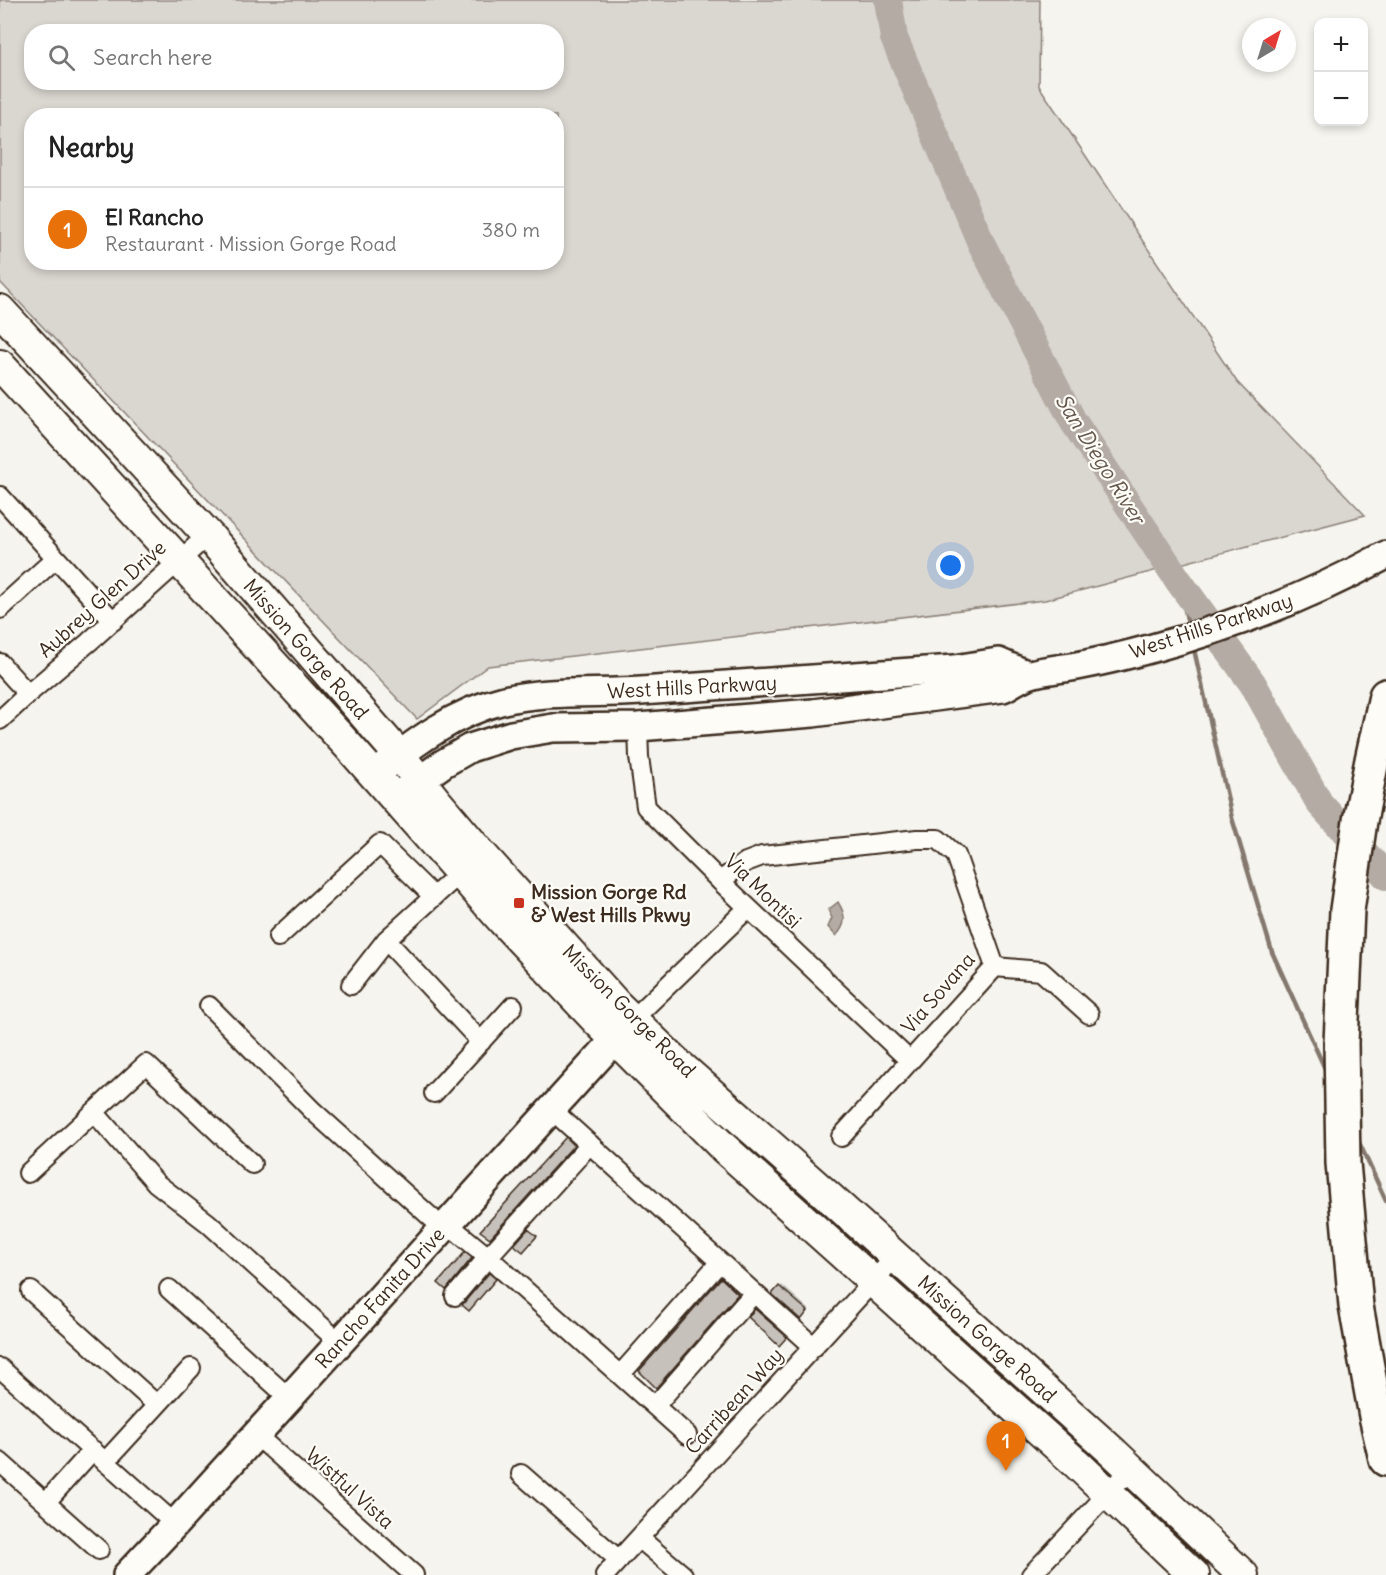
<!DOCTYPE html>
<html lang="en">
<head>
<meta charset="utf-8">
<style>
	:root { --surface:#fff; --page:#f6f6f6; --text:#222; --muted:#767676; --line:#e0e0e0; --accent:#c8321e }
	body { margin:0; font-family:Delius,sans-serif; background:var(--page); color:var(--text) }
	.controls { position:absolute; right:18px; top:18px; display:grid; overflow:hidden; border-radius:12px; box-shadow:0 3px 9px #0003 }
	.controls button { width:54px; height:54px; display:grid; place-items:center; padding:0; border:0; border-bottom:2px solid var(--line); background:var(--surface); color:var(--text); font:30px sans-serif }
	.compass { position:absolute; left:1242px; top:18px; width:54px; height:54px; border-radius:50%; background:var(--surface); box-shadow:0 3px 9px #0003; rotate:38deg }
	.you { position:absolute; left:951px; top:566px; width:21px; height:21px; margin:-15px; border:4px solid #fff; border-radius:50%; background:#1a73e8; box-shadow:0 0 0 9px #1a73e833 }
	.badge { display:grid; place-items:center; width:39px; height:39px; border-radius:50%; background:var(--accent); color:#fff; font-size:20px; font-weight:700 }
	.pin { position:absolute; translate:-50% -50px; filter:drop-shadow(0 2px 3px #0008) }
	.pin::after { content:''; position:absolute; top:32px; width:21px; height:18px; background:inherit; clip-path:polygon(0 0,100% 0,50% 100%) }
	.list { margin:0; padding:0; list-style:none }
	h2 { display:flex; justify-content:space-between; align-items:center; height:78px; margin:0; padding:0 24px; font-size:26px }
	h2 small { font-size:20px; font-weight:400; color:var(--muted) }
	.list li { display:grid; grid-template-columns:39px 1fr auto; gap:18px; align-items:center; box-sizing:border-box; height:84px; padding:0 24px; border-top:2px solid var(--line) }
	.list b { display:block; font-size:22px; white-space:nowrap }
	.list p { margin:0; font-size:20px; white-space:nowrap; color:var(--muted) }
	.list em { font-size:20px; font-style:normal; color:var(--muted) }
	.icon { flex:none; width:33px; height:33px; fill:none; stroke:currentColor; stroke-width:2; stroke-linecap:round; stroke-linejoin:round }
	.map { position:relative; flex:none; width:1386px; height:1575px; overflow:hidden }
	.search { position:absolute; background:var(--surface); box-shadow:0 3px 9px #0003; left:24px; top:24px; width:540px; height:66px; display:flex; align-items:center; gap:15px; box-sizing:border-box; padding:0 21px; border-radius:24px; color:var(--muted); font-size:22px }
	.panel { position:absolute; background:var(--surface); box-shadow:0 3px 9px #0003; left:24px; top:108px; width:540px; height:162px; border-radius:24px }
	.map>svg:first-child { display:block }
	.green { fill:#dad6d0; stroke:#8a8077; stroke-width:1.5; fill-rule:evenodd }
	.water { fill:#b4aca4; stroke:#84786e; stroke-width:1.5 }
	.shadow { fill:#0003 }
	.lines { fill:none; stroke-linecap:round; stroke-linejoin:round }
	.stream { stroke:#84786e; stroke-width:4.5 }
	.river { stroke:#b4aca4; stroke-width:28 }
	.building { fill:#c7c1bb; stroke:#3b2a1e; stroke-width:1.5 }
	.street-casing { stroke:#3b2a1e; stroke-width:22 }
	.secondary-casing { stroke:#3b2a1e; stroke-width:32 }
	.primary-casing { stroke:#3b2a1e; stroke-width:34 }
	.highway-casing { stroke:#3b2a1e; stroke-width:38 }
	.street { stroke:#fdfcf7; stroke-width:18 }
	.secondary { stroke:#fdfcf7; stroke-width:27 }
	.primary { stroke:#fdfcf7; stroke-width:30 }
	.highway { stroke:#fdfcf7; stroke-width:33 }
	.poi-dot { fill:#c8321e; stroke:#fdfcf7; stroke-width:2 }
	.labels { text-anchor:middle; stroke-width:4.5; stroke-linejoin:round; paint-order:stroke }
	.street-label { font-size:20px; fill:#3b2a1e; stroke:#fdfcf7 }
	.poi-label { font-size:20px; font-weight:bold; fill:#3b2a1e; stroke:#fdfcf7; text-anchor:start }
	.water-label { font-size:21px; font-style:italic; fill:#65584d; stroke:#fdfcf7 }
</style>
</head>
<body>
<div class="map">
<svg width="1386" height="1575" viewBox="0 0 1386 1575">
	<rect width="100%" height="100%" fill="#f5f4ee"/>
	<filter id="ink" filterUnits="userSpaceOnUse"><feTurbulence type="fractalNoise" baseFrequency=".0167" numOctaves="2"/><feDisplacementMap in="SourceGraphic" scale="12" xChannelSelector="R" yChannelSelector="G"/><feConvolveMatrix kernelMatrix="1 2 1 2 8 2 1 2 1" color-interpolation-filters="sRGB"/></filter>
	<g filter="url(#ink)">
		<!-- green -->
		<path class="green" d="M 0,0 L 1040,0 L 1039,86 L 1237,382 L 1365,515 L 1045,600 L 488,666 L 417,719 L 0,282 ZM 32,32 L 556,32 L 556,82 L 32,82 ZM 32,116 L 556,116 L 556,262 L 32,262 Z"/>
		<!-- water -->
		<path class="water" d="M 838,902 C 846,915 847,924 836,936 L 828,927 L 832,918 L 828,910 Z"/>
		<!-- shadow -->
		<path class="shadow" d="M 723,1278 L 739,1292 L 656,1385 L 641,1371 Z
			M 782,1285 L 809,1309 L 801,1318 L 774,1294 Z
			M 758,1308 L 787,1335 L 779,1344 L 750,1317 Z"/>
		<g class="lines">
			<!-- stream -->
			<path class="stream" d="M 1178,580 L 1189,628
				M 1193,645 L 1232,818 L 1272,952 L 1326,1071
				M 1357,1138 L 1386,1201"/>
			<!-- river -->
			<path class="river" d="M 888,0 L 894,38 L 981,243 L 1073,421 L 1178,580 L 1253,684 L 1320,804 L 1386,876"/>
		</g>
		<!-- building -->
		<path class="building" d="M 566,1137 L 574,1145 L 490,1238 L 480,1231 Z
			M 528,1229 L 537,1236 L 523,1252 L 514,1245 Z
			M 465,1252 L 472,1258 L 446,1290 L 438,1283 Z
			M 489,1273 L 496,1279 L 469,1311 L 462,1305 Z
			M 721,1278 L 738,1294 L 656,1388 L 639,1371 Z
			M 779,1286 L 808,1311 L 801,1320 L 772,1294 Z
			M 755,1309 L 787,1337 L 779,1346 L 748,1317 Z"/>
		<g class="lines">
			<defs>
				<path id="street" d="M 0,496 L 113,621
					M 0,609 L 56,558
					M 0,663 L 28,694
					M 0,720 L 28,694 L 89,642 L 208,535
					M 638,727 L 639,757 L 646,807 L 720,881 L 909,1060
					M 720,881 L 746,862 L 762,856 L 917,839 L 938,839 L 956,855 L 995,967 L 841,1137
					M 278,937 L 380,844 L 434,897
					M 386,940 L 481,1042
					M 995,967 L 1041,971 L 1089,1014
					M 351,985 L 386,940 L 460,873
					M 209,1006 L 313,1111 L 444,1229
					M 632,1020 L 748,908
					M 434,1093 L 513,1006
					M 552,1110 L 814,1347
					M 94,1112 L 156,1183 L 208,1223 L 340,1343
					M 28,1173 L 146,1064 L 252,1164
					M 448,1224 L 488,1257 L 590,1144
					M 169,1289 L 289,1398
					M 31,1291 L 157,1405
					M 455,1296 L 488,1257 L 687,1435
					M 0,1368 L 175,1524
					M 620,1375 L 720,1262
					M 655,1406 L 754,1293
					M 256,1435 L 414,1575
					M 0,1462 L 99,1550
					M 105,1462 L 191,1368
					M 521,1474 L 619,1560
					M 46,1502 L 93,1450
					M 639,1538 L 683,1575
					M 605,1575 L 896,1256
					M 1031,1575 L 1131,1469"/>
				<path id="secondary" d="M 375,775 C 413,743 455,712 504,700 C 549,690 595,694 641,691 C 745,684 850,676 955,669 L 998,662 L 1028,675
					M 403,792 L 444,763 L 470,748 L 511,735 L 553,728 L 638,727 L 813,713 L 1003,688 C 1011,684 1019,678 1028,675 C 1042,670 1062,669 1077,666 C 1103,661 1128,655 1153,648 C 1234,626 1312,595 1386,555
					M 127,1575 L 175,1524 L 629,1024"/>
				<path id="primary" d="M 0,310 L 208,535 L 399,755 L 437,802 L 476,848 L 617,1005 L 678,1064 L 829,1197 L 1114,1453 L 1243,1575
					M 0,365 L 351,749 L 503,921 L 599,1023 L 724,1148 L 1076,1463 L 1194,1575"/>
				<path id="highway" d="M 1386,696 L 1372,760 L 1360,821 L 1347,910 L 1341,1043 L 1343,1163 L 1356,1306 L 1376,1416 L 1386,1459"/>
			</defs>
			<!-- street casing -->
			<use href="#street" class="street-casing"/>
			<!-- secondary casing -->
			<use href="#secondary" class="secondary-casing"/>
			<!-- primary casing -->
			<use href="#primary" class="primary-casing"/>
			<!-- highway casing -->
			<use href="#highway" class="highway-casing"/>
			<!-- street -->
			<use href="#street" class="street"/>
			<!-- secondary -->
			<use href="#secondary" class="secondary"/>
			<!-- primary -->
			<use href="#primary" class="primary"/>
			<!-- highway -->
			<use href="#highway" class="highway"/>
		</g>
	</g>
	<!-- markers -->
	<rect class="poi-dot" x="513" y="897" width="12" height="12" rx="3"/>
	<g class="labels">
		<!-- street labels -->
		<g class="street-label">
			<text transform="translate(102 599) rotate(-42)" y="7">Aubrey Glen Drive</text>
			<text transform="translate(1211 626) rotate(-18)" y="7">West Hills Parkway</text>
			<text transform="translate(306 649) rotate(49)" y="7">Mission Gorge Road</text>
			<text transform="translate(692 687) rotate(-3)" y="7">West Hills Parkway</text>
			<text transform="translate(763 891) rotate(44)" y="7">Via Montisi</text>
			<text transform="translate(938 993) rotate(-49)" y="7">Via Sovana</text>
			<text transform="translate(629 1011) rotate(45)" y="7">Mission Gorge Road</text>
			<text transform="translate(380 1298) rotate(-48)" y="7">Rancho Fanita Drive</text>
			<text transform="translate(987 1339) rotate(42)" y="7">Mission Gorge Road</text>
			<text transform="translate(734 1401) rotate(-48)" y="7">Carribean Way</text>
			<text transform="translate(350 1488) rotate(42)" y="7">Wistful Vista</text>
		</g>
		<!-- poi labels -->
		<g class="poi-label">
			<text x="531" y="899">Mission Gorge Rd<tspan x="531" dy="23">&amp; West Hills Pkwy</tspan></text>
		</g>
		<!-- water labels -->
		<g class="water-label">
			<text transform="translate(1100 459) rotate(58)" y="7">San Diego River</text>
		</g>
	</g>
</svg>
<div class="controls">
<button>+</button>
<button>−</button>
</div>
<svg class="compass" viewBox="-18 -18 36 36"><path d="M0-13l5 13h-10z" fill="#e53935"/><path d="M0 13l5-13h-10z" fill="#767676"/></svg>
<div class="you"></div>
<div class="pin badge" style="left:1006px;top:1471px;background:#e8710a">1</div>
<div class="search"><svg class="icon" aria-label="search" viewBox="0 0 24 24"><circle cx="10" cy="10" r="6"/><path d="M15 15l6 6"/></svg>Search here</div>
<section class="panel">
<h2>Nearby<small></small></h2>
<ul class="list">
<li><span class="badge" style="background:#e8710a">1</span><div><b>El Rancho</b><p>Restaurant · Mission Gorge Road</p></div><em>380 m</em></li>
</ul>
</section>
</div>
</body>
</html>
